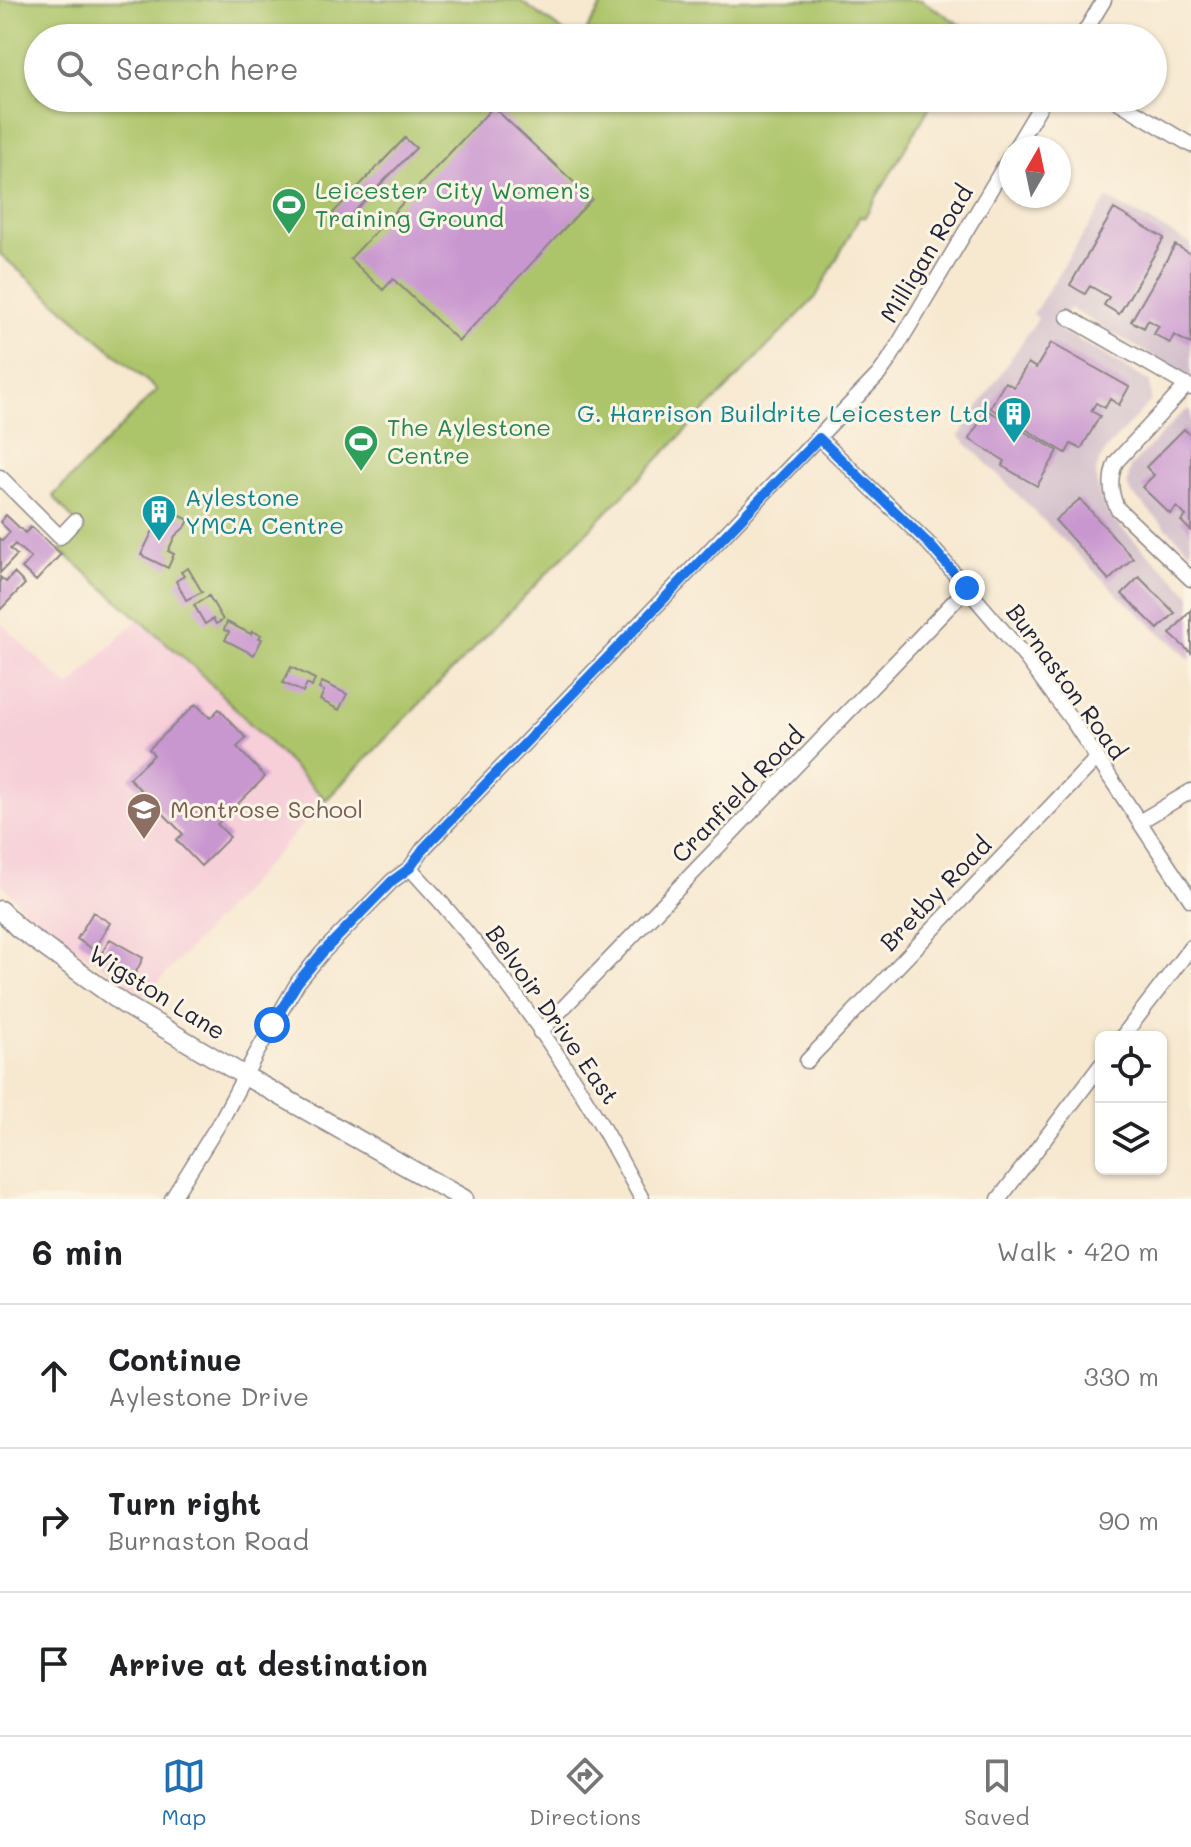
<!DOCTYPE html>
<html lang="en">
<head>
<meta charset="utf-8">
<style>
	:root { --surface:#fff; --page:#f2f2f2; --text:#202124; --muted:#757577; --line:#e0e0e0; --accent:#1f6fb2 }
	body { margin:0; font-family:Mali,sans-serif; background:var(--page); color:var(--text) }
	.controls { position:absolute; right:24px; bottom:24px; display:grid; overflow:hidden; border-radius:12px; box-shadow:0 2px 6px #0004 }
	.controls button { width:72px; height:72px; display:grid; place-items:center; padding:0; border:0; border-bottom:2px solid var(--line); background:var(--surface); color:var(--text); font:40px sans-serif }
	.compass { position:absolute; left:999px; top:136px; width:72px; height:72px; border-radius:50%; background:var(--surface); box-shadow:0 2px 6px #0004; rotate:9deg }
	.stop { position:absolute; width:24px; height:24px; margin:-18px; border:6px solid #1a73e8; border-radius:50%; background:#fff }
	.stop.end { background:#1a73e8; border-color:#fff; box-shadow:0 2px 8px #0008 }
	.list { margin:0; padding:0; list-style:none }
	h2 { display:flex; justify-content:space-between; align-items:center; height:104px; margin:0; padding:0 32px; font-size:34px }
	h2 small { font-size:26px; font-weight:400; color:var(--muted) }
	.list li { display:grid; grid-template-columns:52px 1fr auto; gap:24px; align-items:center; box-sizing:border-box; height:144px; padding:0 32px; border-top:2px solid var(--line) }
	.list b { display:block; font-size:30px; white-space:nowrap }
	.list p { margin:0; font-size:26px; white-space:nowrap; color:var(--muted) }
	.list em { font-size:26px; font-style:normal; color:var(--muted) }
	.icon { flex:none; width:44px; height:44px; fill:none; stroke:currentColor; stroke-width:2; stroke-linecap:round; stroke-linejoin:round }
	.map { position:relative; flex:none; width:1191px; height:1199px; overflow:hidden }
	.search { position:absolute; background:var(--surface); box-shadow:0 2px 6px #0004; left:24px; right:24px; top:24px; height:88px; display:flex; align-items:center; gap:20px; box-sizing:border-box; padding:0 28px; border-radius:44px; color:var(--muted); font-size:30px }
	.sheet { height:536px; background:var(--surface) }
	nav { display:flex; justify-content:space-around; align-items:center; box-sizing:border-box; height:112px; border-top:2px solid var(--line); background:var(--surface); font-size:22px; color:var(--muted) }
	nav a { display:grid; justify-items:center; gap:4px }
	nav .on { color:var(--accent) }
	.map>svg:first-child { display:block }
	.built { fill:#f6cfd8 }
	.industrial { fill:#d1bdca }
	.green { fill:#adc56a; stroke:#687452; stroke-width:2 }
	.building { fill:#c997d0 }
	.lines { fill:none; stroke-linecap:round; stroke-linejoin:round }
	.minor-casing { stroke:#8c8586; stroke-width:17 }
	.tertiary-casing { stroke:#8c8586; stroke-width:21 }
	.minor { stroke:#fff; stroke-width:14 }
	.tertiary { stroke:#fff; stroke-width:18 }
	.route { stroke:#1a73e8; stroke-width:10 }
	.labels { text-anchor:middle; stroke-width:6; stroke-linejoin:round; paint-order:stroke }
	.leisure-label { font-size:24px; fill:#27864d; stroke:#fcf5e5; text-anchor:start }
	.street-label { font-size:24px; fill:#22223b; stroke:#fcf5e5 }
	.culture-label { font-size:24px; fill:#0d838f; stroke:#fcf5e5; text-anchor:end }
	.education-label { font-size:24px; fill:#785e54; stroke:#fcf5e5; text-anchor:start }
</style>
</head>
<body>
<div class="map">
<svg width="1191" height="1199" viewBox="0 0 1191 1199">
	<rect width="100%" height="100%" fill="#fcf5e5"/>
	<filter id="ink" filterUnits="userSpaceOnUse"><feTurbulence type="fractalNoise" baseFrequency=".0125" numOctaves="2"/><feDisplacementMap in="SourceGraphic" scale="16" xChannelSelector="R" yChannelSelector="G"/><feConvolveMatrix kernelMatrix="1 2 1 2 8 2 1 2 1" color-interpolation-filters="sRGB"/></filter>
	<filter id="wash" filterUnits="userSpaceOnUse"><feTurbulence type="fractalNoise" baseFrequency=".006" numOctaves="4" result="noise"/><feDisplacementMap in="SourceGraphic" scale="32" xChannelSelector="R" yChannelSelector="G"/><feGaussianBlur stdDeviation="1.8" result="paint"/><feColorMatrix in="noise" values="0 0 0 0 0 0 0 0 0 0 0 0 0 0 0 0 0 1.4 0 .05"/><feComposite in="paint" operator="in"/></filter>
	<g filter="url(#wash)">
		<rect width="100%" height="100%" fill="#f7e8d0"/>
		<!-- built -->
		<path class="built" d="M 138,619 L 195,668 L 326,800 L 145,997 L 25,912 L 0,881 L 0,623 L 69,687 Z"/>
		<!-- industrial -->
		<path class="industrial" d="M 1107,198 L 1191,244 L 1191,378 L 1069,308 L 1056,327 L 1150,382 L 1151,401 L 1107,448 L 1099,462 L 1096,472 L 1097,485 L 1102,502 L 1112,519 L 1191,595 L 1191,660 L 1120,597 L 959,436 L 1038,318 L 1033,314 Z
			M 1187,410 L 1191,410 L 1191,552 L 1132,494 L 1127,484 L 1131,466 L 1179,416 Z"/>
		<!-- green -->
		<path class="green" d="M 0,0 L 519,0 L 573,38 L 38,38 L 38,98 L 935,98 L 864,218 L 860,216 L 816,297 L 326,800 L 195,668 L 60,550 L 82,530 L 53,496 L 157,390 L 0,254 Z
			M 605,0 L 921,0 L 974,33 L 970,38 L 582,38 Z"/>
		<g id="blocks">
			<!-- building -->
			<path class="building" d="M 493,107 L 592,199 L 459,341 L 393,279 L 383,290 L 350,259 Z
				M 405,138 L 416,148 L 343,223 L 333,213 Z
				M 1114,209 L 1164,238 L 1119,314 L 1104,305 L 1109,297 L 1090,286 L 1085,294 L 1070,285 Z
				M 1175,245 L 1191,254 L 1191,344 L 1174,335 L 1170,343 L 1154,334 L 1159,326 L 1148,320 L 1144,328 L 1131,321 Z
				M 1051,343 L 1129,387 L 1119,405 L 1110,399 L 1105,408 L 1096,403 L 1091,411 L 1100,416 L 1081,449 L 1071,444 L 1066,453 L 990,408 L 1005,382 L 1014,387 L 1028,363 L 1036,368 Z
				M 987,410 L 1058,451 L 1037,486 L 1002,466 L 1005,461 L 969,439 Z
				M 1184,429 L 1191,436 L 1191,531 L 1181,521 L 1186,516 L 1177,507 L 1170,514 L 1142,487 L 1154,475 L 1146,467 Z
				M 1080,499 L 1133,558 L 1109,580 L 1055,520 Z
				M 164,508 L 189,520 L 186,526 L 175,536 L 168,551 L 174,554 L 168,568 L 141,555 Z
				M 6,515 L 25,533 L 31,527 L 61,554 L 36,581 L 22,568 L 31,558 L 15,544 L 10,549 L 17,555 L 0,573 L 0,539 L 2,541 L 10,532 L 0,522 Z
				M 188,568 L 202,592 L 186,600 L 176,581 L 184,576 L 181,572 Z
				M 14,573 L 25,584 L 0,610 L 0,577 L 6,582 Z
				M 1139,577 L 1175,613 L 1158,629 L 1122,594 Z
				M 209,596 L 223,620 L 216,624 L 213,619 L 205,624 L 194,605 Z
				M 1191,610 L 1191,653 L 1170,634 Z
				M 227,622 L 251,634 L 252,631 L 261,635 L 259,638 L 262,639 L 254,655 L 225,640 L 229,632 L 224,630 Z
				M 291,667 L 315,679 L 312,687 L 307,684 L 303,692 L 283,683 Z
				M 322,682 L 347,694 L 339,710 L 320,700 L 324,691 L 319,689 Z
				M 196,704 L 210,718 L 219,709 L 246,738 L 237,747 L 265,777 L 217,824 L 230,837 L 201,866 L 176,840 L 183,834 L 129,778 L 154,755 L 149,749 Z
				M 93,912 L 110,923 L 94,950 L 77,939 Z
				M 110,939 L 143,958 L 134,976 L 100,956 Z"/>
		</g>
	</g>
	<g filter="url(#ink)">
		<use href="#blocks" fill-opacity="0" stroke="#8c8586" stroke-width="2"/>
		<g class="lines">
			<defs>
				<path id="minor" d="M 1081,38 L 1104,0
					M 1112,98 L 1191,145
					M 1015,148 L 1045,98
					M 1068,317 L 1191,388
					M 1187,385 L 1116,462 C 1109,478 1110,492 1117,508 L 1191,579
					M 819,438 L 930,545 L 1027,659 L 1074,723 L 1191,900
					M 0,477 L 60,537 L 75,521
					M 1139,822 L 1191,791
					M 410,868 C 481,944 544,1029 597,1118 C 613,1145 627,1172 642,1199
					M 540,1032 L 967,588
					M 1122,1037 L 1191,947
					M 807,1061 L 1097,758
					M 172,1199 L 223,1117 L 256,1054 L 298,982 L 322,953 L 392,881 L 410,868 L 423,849 L 879,374 L 889,360 L 1011,155
					M 999,1199 L 1101,1065"/>
				<path id="tertiary" d="M 0,910 L 18,928 L 125,1005 L 245,1076 L 464,1199"/>
			</defs>
			<!-- minor casing -->
			<use href="#minor" class="minor-casing"/>
			<!-- tertiary casing -->
			<use href="#tertiary" class="tertiary-casing"/>
			<!-- minor -->
			<use href="#minor" class="minor"/>
			<!-- tertiary -->
			<use href="#tertiary" class="tertiary"/>
		</g>
	</g>
	<g class="lines" filter="url(#ink)">
		<!-- route -->
		<path class="route" d="M 272,1025 L 298,982 L 322,953 L 392,881 L 410,868 L 423,849 L 819,438 L 930,545 L 967,588"/>
	</g>
	<!-- icons -->
	<defs>
		<symbol id="stadium-pin" viewBox="-11 -11 22 30"><path d="M0 17L-7.5 6A9.5 9.5 0 1 1 7.5 6Z" fill="#2e9e5b" stroke="#fcf5e5"/><path d="M0-5a6.5 5 0 1 0 0 10a6.5 5 0 1 0 0-10ZM-3.5-1.8h7v3.6h-7Z" fill="#fff"/></symbol>
		<symbol id="building-pin" viewBox="-11 -11 22 30"><path d="M0 17L-7.5 6A9.5 9.5 0 1 1 7.5 6Z" fill="#0f9aa8" stroke="#fcf5e5"/><path d="M-4-6H4V6H1V3H-1V6H-4ZM-2.5-4.3h1.7v1.8h-1.7ZM.8-4.3h1.7v1.8H.8ZM-2.5-1h1.7V.8h-1.7ZM.8-1h1.7V.8H.8Z" fill="#fff"/></symbol>
		<symbol id="school-pin" viewBox="-11 -11 22 30"><path d="M0 17L-7.5 6A9.5 9.5 0 1 1 7.5 6Z" fill="#8d6e63" stroke="#fcf5e5"/><path d="M0-5L7-2L0 1L-7-2ZM-4 1L0 2.5L4 1V4Q0 6-4 4Z" fill="#fff"/></symbol>
	</defs>
	<g fill-rule="evenodd">
		<use href="#stadium-pin" x="269" y="185" width="40" height="54"/>
		<use href="#building-pin" x="994" y="394" width="40" height="54"/>
		<use href="#stadium-pin" x="341" y="422" width="40" height="54"/>
		<use href="#building-pin" x="139" y="492" width="40" height="54"/>
		<use href="#school-pin" x="124" y="790" width="40" height="54"/>
	</g>
	<g class="labels">
		<!-- leisure labels -->
		<g class="leisure-label">
			<text x="315" y="199">Leicester City Women's<tspan x="315" dy="28">Training Ground</tspan></text>
			<text x="387" y="436">The Aylestone<tspan x="387" dy="28">Centre</tspan></text>
		</g>
		<!-- street labels -->
		<g class="street-label">
			<text transform="translate(927 254) rotate(-59)" y="8">Milligan Road</text>
			<text transform="translate(1066 682) rotate(54)" y="8">Burnaston Road</text>
			<text transform="translate(738 795) rotate(-46)" y="8">Cranfield Road</text>
			<text transform="translate(936 894) rotate(-46)" y="8">Bretby Road</text>
			<text transform="translate(157 993) rotate(32)" y="8">Wigston Lane</text>
			<text transform="translate(552 1015) rotate(55)" y="8">Belvoir Drive East</text>
		</g>
		<!-- culture labels -->
		<g class="culture-label">
			<text x="988" y="422">G. Harrison Buildrite Leicester Ltd</text>
			<text x="185" y="506" text-anchor="start">Aylestone<tspan x="185" dy="28">YMCA Centre</tspan></text>
		</g>
		<!-- education labels -->
		<g class="education-label">
			<text x="170" y="818">Montrose School</text>
		</g>
	</g>
</svg>
<div class="controls">
<button><svg class="icon" aria-label="locate" viewBox="0 0 24 24"><circle cx="12" cy="12" r="6"/><path d="M12 2v4M12 18v4M2 12h4M18 12h4"/></svg></button>
<button><svg class="icon" aria-label="layers" viewBox="0 0 24 24"><path d="M12 4l9 5-9 5-9-5zM3 14l9 5 9-5"/></svg></button>
</div>
<svg class="compass" viewBox="-18 -18 36 36"><path d="M0-13l5 13h-10z" fill="#e53935"/><path d="M0 13l5-13h-10z" fill="#757577"/></svg>
<div class="stop" style="left:272px;top:1025px"></div>
<div class="stop end" style="left:967px;top:588px"></div>
<div class="search"><svg class="icon" aria-label="search" viewBox="0 0 24 24"><circle cx="10" cy="10" r="6"/><path d="M15 15l6 6"/></svg>Search here</div>
</div>
<section class="sheet">
<h2>6 min<small>Walk · 420 m</small></h2>
<ul class="list">
<li><svg class="icon" aria-label="ahead" viewBox="0 0 24 24"><path d="M12 20V5M6 11l6-6 6 6"/></svg><div><b>Continue</b><p>Aylestone Drive</p></div><em>330 m</em></li>
<li><svg class="icon" aria-label="right" viewBox="0 0 24 24"><path d="M7 20v-9h11M14 6l5 5-5 5"/></svg><div><b>Turn right</b><p>Burnaston Road</p></div><em>90 m</em></li>
<li><svg class="icon" aria-label="arrive" viewBox="0 0 24 24"><path d="M6 21V4h12l-3 4 3 4H6"/></svg><div><b>Arrive at destination</b></div></li>
</ul>
</section>
<nav>
<a class="on"><svg class="icon" aria-label="map" viewBox="0 0 24 24"><path d="M3 6l6-2 6 2 6-2v14l-6 2-6-2-6 2zM9 4v14M15 6v14"/></svg>Map</a>
<a><svg class="icon" aria-label="directions" viewBox="0 0 24 24"><path d="M12 3l9 9-9 9-9-9zM9 14v-3h6M13 9l2 2-2 2"/></svg>Directions</a>
<a><svg class="icon" aria-label="saved" viewBox="0 0 24 24"><path d="M7 4h10v16l-5-4-5 4z"/></svg>Saved</a>
</nav>
</body>
</html>
